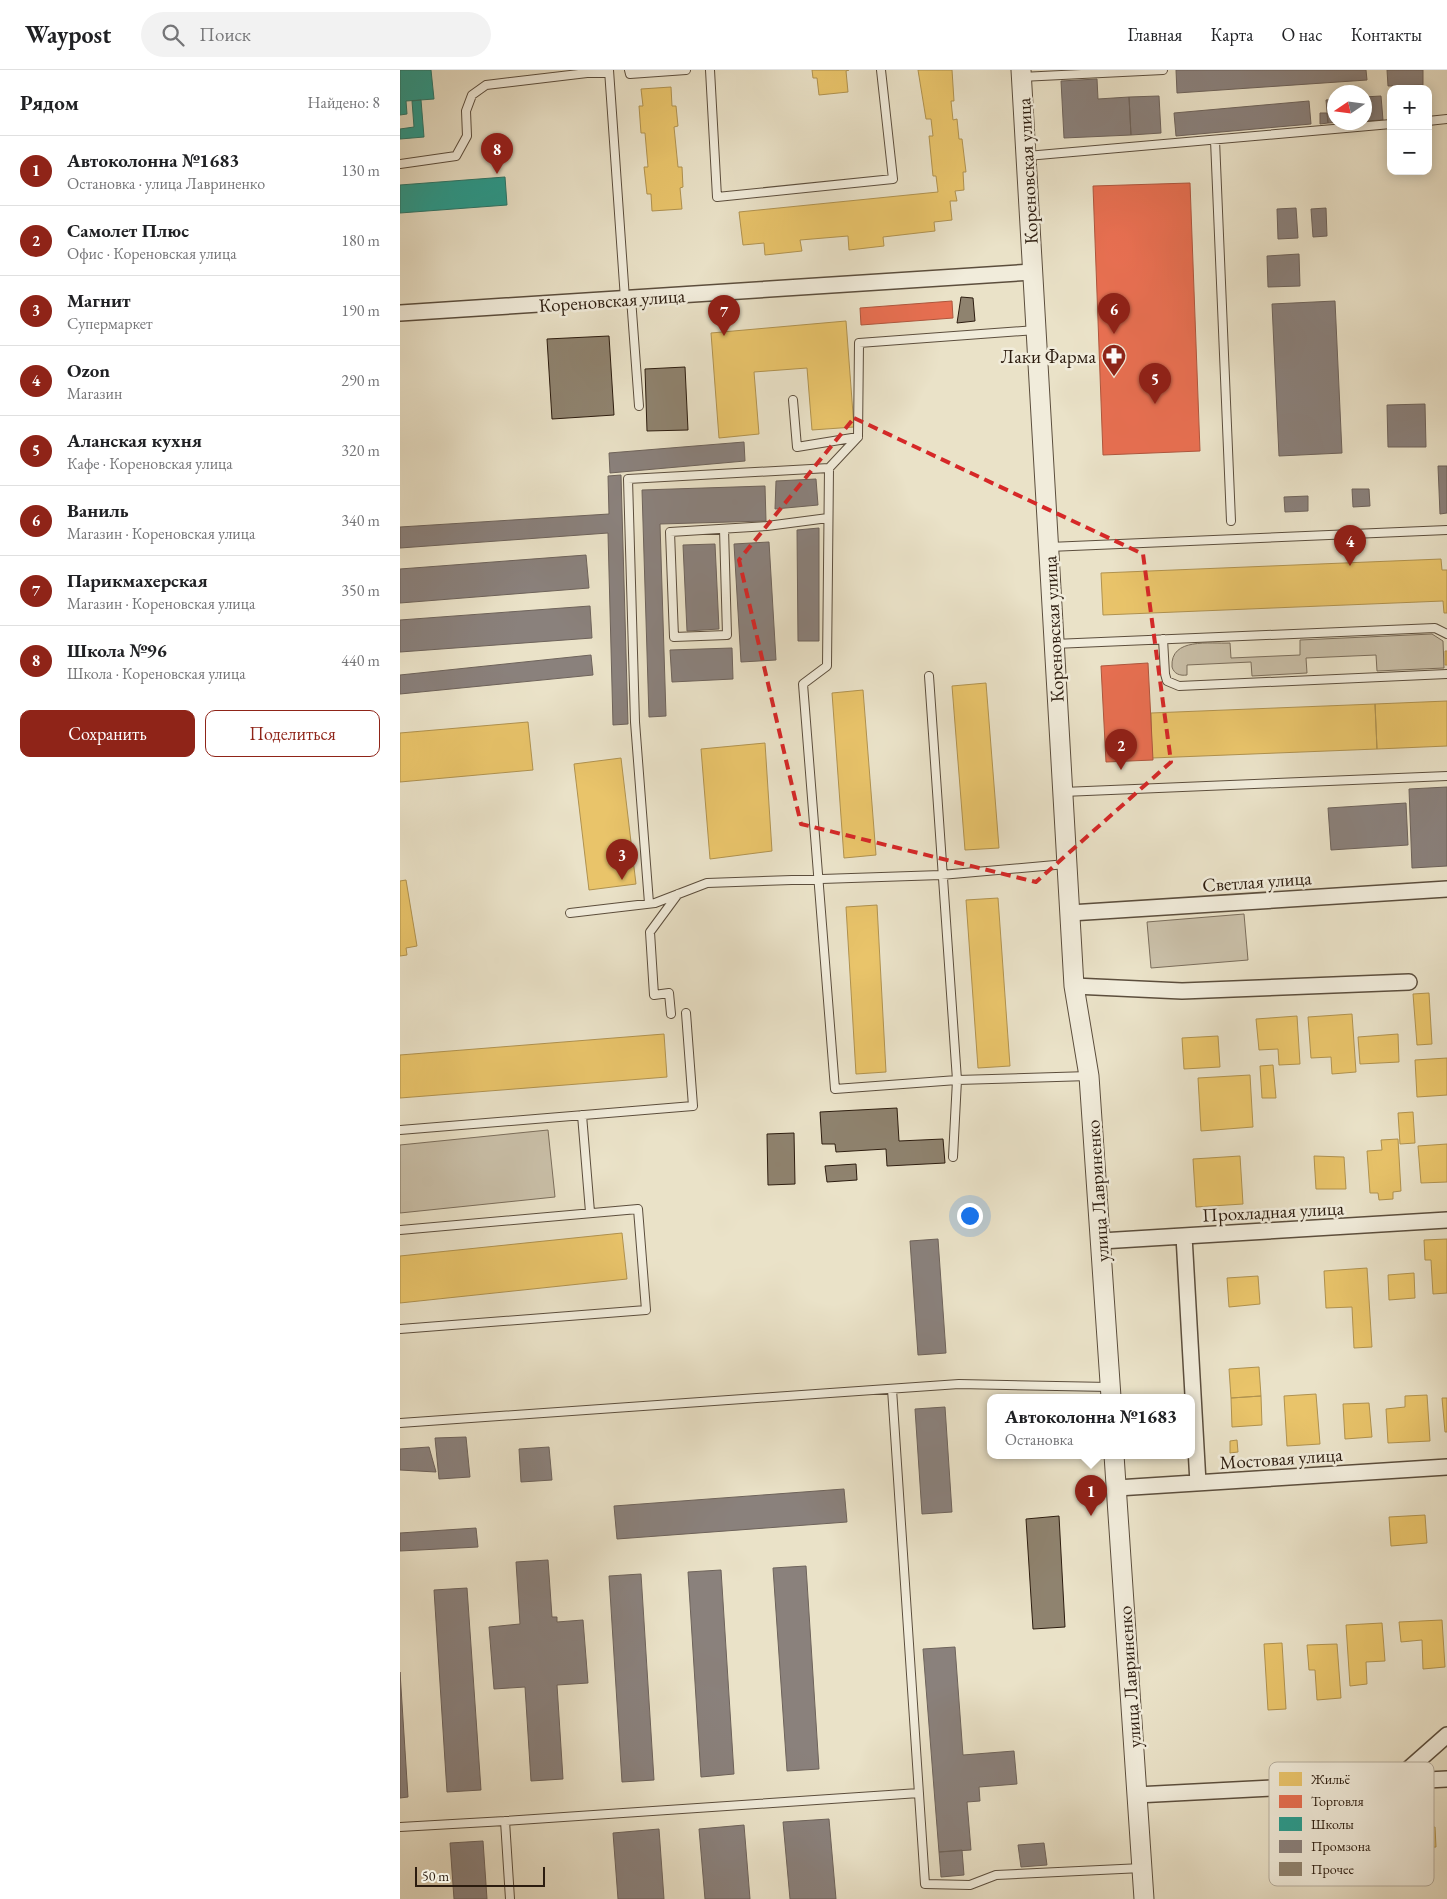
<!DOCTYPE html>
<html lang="ru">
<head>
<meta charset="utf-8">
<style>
	:root { --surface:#fff; --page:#f2f2f2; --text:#202124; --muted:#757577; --line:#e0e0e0; --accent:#8f2418 }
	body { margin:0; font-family:"EB Garamond",serif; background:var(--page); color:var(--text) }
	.controls { position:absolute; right:15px; top:15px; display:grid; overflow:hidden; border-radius:10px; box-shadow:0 2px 12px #0003 }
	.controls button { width:45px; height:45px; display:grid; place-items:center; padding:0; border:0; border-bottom:1px solid var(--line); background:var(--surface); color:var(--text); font:25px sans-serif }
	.compass { position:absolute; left:927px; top:15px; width:45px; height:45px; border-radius:50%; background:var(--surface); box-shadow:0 2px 12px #0003; rotate:257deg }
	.scale { position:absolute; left:15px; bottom:12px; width:130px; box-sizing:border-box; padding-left:5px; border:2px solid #2c1c0f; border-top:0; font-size:14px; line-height:18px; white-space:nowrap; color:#2c1c0f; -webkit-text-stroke:4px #f1ecdb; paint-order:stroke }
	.you { position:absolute; left:569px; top:1145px; width:18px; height:18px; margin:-12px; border:4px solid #fff; border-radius:50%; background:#1a73e8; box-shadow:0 0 0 8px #1a73e833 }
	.badge { display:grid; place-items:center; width:32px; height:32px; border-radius:50%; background:var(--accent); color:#fff; font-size:16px; font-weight:700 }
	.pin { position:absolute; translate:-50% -41px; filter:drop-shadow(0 1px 2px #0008) }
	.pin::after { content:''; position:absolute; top:26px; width:18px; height:15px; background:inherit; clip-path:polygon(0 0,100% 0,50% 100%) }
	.popup { position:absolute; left:587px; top:1324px; width:208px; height:65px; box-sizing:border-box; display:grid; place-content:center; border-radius:10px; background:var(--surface); filter:drop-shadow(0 1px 4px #0005); font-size:16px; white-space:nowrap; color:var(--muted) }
	.popup b { font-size:19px; color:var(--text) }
	.popup::after { content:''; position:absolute; left:50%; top:100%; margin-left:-10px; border:10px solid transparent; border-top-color:var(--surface) }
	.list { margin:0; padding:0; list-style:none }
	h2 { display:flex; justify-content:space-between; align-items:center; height:65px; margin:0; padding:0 20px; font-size:21px }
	h2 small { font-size:16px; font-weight:400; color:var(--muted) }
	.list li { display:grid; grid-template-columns:32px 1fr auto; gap:15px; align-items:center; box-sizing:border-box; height:70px; padding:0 20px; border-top:1px solid var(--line) }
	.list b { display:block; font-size:19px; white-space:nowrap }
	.list p { margin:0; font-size:16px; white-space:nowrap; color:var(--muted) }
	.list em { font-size:16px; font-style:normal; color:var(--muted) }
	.actions { display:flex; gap:10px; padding:15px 20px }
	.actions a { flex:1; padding:11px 0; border:1px solid var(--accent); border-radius:10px; text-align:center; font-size:18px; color:var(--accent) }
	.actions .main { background:var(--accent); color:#fff }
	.icon { flex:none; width:28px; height:28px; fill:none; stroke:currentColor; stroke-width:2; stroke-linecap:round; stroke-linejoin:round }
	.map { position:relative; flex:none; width:1047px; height:1829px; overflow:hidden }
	header { display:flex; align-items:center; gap:30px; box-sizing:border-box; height:70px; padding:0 25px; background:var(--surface); border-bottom:1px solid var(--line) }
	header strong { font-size:24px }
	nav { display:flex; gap:28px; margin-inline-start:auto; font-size:18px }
	.search { width:350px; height:45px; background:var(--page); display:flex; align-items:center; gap:12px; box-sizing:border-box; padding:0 18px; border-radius:28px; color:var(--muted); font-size:19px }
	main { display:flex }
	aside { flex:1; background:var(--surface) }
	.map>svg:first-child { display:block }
	.green { fill:#cac0a9; stroke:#7b6e5c }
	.homes { fill:#e9c46a; stroke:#b0924f }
	.shops { fill:#e76f51; stroke:#af563d }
	.schools { fill:#2a9d8f; stroke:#2b7669 }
	.industry { fill:#8a817c; stroke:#6e635b }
	.building { fill:#8f836f; stroke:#2c1c0f }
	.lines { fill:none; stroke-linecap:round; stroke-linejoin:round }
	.service-casing { stroke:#5c4e3d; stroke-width:10 }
	.minor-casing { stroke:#5c4e3d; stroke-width:18 }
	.tertiary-casing { stroke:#5c4e3d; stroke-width:21 }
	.service { stroke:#f1ecdb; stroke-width:8 }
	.minor { stroke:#f1ecdb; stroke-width:15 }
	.tertiary { stroke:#f1ecdb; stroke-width:19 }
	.marked { fill:none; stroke:#d62828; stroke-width:4; stroke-dasharray:10 6; stroke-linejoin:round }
	.labels { text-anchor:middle; stroke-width:5; stroke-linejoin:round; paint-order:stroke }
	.street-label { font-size:19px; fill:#2c1c0f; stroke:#f1ecdb }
	.poi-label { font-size:19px; fill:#2c1c0f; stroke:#f1ecdb; text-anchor:end }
	.key { fill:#f1ecdb; stroke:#b6ae9e; stroke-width:1 }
	.key-label { font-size:14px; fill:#2c1c0f }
</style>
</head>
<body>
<header>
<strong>Waypost</strong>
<div class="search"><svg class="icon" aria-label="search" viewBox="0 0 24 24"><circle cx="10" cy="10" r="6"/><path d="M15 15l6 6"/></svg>Поиск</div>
<nav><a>Главная</a><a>Карта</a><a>О нас</a><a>Контакты</a></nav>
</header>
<main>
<aside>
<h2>Рядом<small>Найдено: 8</small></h2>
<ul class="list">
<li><span class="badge">1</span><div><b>Автоколонна №1683</b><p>Остановка · улица Лавриненко</p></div><em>130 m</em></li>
<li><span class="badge">2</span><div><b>Самолет Плюс</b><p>Офис · Кореновская улица</p></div><em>180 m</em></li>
<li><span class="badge">3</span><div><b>Магнит</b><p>Супермаркет</p></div><em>190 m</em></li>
<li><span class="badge">4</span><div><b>Ozon</b><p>Магазин</p></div><em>290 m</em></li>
<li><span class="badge">5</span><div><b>Аланская кухня</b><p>Кафе · Кореновская улица</p></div><em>320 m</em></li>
<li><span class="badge">6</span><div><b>Ваниль</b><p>Магазин · Кореновская улица</p></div><em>340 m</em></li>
<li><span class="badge">7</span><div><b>Парикмахерская</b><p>Магазин · Кореновская улица</p></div><em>350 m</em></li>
<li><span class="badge">8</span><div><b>Школа №96</b><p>Школа · Кореновская улица</p></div><em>440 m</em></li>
</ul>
<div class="actions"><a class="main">Сохранить</a><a>Поделиться</a></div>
</aside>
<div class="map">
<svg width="1047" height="1829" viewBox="0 0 1047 1829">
	<rect width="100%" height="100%" fill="#eae2c8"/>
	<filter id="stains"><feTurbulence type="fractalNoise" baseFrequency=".004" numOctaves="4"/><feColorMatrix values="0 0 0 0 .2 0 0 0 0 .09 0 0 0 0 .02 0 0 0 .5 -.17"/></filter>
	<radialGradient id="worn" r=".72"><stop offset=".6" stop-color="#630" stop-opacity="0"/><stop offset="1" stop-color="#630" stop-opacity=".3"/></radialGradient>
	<!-- green -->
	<path class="green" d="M 1032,564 L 1043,571 L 1044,598 L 977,601 L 976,585 L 906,588 L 907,603 L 852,606 L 851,592 L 787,595 L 787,605 C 780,606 774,604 772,597 C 770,567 810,574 830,573 L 831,588 L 900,585 L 900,570 Z
		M 844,844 L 848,890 L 751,898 L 747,852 Z
		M 148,1060 L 155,1127 L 0,1143 L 0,1075 Z"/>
	<!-- homes -->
	<path class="homes" d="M 412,0 L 449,0 L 446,1 L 448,22 L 419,25 L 417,8 L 413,8 Z
		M 518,0 L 552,0 L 554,31 L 551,31 L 553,50 L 557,49 L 559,69 L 562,69 L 566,102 L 563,102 L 564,120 L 555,121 L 557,131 L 550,131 L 552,150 L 534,152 L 535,161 L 483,167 L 484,176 L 449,180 L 448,166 L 400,170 L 402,181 L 365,185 L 364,173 L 343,175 L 339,142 L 538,122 L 536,106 L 533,106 L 529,66 L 533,66 L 531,49 L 526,49 Z
		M 271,17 L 272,36 L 276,36 L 278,56 L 274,57 L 278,97 L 282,97 L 283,117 L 280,118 L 282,139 L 252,141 L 251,124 L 247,124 L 244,97 L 248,97 L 245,63 L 241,63 L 239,36 L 243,36 L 241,19 Z
		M 446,251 L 454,357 L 412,360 L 407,298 L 354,302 L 359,364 L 319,368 L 311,263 Z
		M 1041,489 L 1042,500 L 1047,500 L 1047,543 L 1044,543 L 1043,531 L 703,545 L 701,503 Z
		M 1045,581 L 1047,581 L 1047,595 L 1045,595 Z
		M 586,613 L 599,778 L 565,780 L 552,616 Z
		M 463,620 L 476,785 L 444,788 L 432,623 Z
		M 1047,631 L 1047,676 L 977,679 L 975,634 Z
		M 975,634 L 977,679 L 752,688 L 751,643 Z
		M 128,652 L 133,700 L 0,712 L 0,663 Z
		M 365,673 L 372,781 L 310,789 L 301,679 Z
		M 221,688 L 236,814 L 189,820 L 174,694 Z
		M 6,810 L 17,876 L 6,878 L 7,885 L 0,886 L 0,811 Z
		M 598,828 L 610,996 L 578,998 L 566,830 Z
		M 477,835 L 486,1002 L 456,1004 L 446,837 Z
		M 1029,923 L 1032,974 L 1017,975 L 1013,924 Z
		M 952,944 L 956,1002 L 932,1004 L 931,987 L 911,988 L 908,947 Z
		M 897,946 L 900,994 L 879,995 L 878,979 L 859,980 L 856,949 Z
		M 264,964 L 267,1007 L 0,1028 L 0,985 Z
		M 998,964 L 999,992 L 960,994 L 958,967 Z
		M 818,966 L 820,997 L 784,999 L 782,968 Z
		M 1047,988 L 1047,1025 L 1017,1027 L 1015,990 Z
		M 873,995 L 876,1028 L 862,1028 L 860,996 Z
		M 850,1005 L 853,1057 L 801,1061 L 798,1008 Z
		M 1013,1042 L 1015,1073 L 1000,1074 L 998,1043 Z
		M 998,1069 L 1001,1121 L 993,1122 L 993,1129 L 979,1130 L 978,1123 L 970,1123 L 967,1081 L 982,1080 L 981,1070 Z
		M 1047,1074 L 1047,1112 L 1021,1113 L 1018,1076 Z
		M 840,1086 L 843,1134 L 796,1137 L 793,1089 Z
		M 914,1086 L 944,1087 L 946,1119 L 916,1119 Z
		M 222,1163 L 227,1209 L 0,1233 L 0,1186 Z
		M 1047,1169 L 1047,1223 L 1033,1224 L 1031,1190 L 1025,1190 L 1024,1170 Z
		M 967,1198 L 972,1277 L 954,1278 L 952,1237 L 926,1238 L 924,1201 Z
		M 1014,1203 L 1015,1228 L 989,1230 L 988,1205 Z
		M 858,1206 L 860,1234 L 829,1237 L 827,1208 Z
		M 859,1297 L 861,1326 L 831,1328 L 829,1299 Z
		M 916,1324 L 920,1374 L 887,1376 L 884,1326 Z
		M 1027,1325 L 1030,1371 L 988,1373 L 986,1339 L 1005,1337 L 1005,1326 Z
		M 861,1326 L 862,1355 L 832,1357 L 831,1328 Z
		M 1042,1328 L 1047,1328 L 1047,1362 L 1045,1362 Z
		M 969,1333 L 972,1367 L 945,1369 L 943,1334 Z
		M 837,1370 L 838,1382 L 830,1383 L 830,1371 Z
		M 1025,1445 L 1027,1473 L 991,1476 L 989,1447 Z
		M 1042,1550 L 1045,1597 L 1023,1599 L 1022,1570 L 1001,1572 L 999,1552 Z
		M 982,1553 L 985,1591 L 966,1592 L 967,1614 L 950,1616 L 946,1555 Z
		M 882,1573 L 886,1639 L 868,1640 L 864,1574 Z
		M 937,1574 L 941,1628 L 917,1630 L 915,1600 L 909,1600 L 907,1575 Z
		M 970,1752 L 972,1783 L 948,1784 L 947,1753 Z
		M 1035,1757 L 1036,1777 L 1022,1778 L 1020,1758 Z
		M 909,1781 L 911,1804 L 888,1806 L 887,1782 Z
		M 1009,1800 L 1010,1814 L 997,1815 L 997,1801 Z"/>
	<!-- shops -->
	<path class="shops" d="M 790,113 L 800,381 L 703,385 L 693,116 Z
		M 552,231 L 553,248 L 461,255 L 460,238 Z
		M 748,593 L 753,690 L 706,692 L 701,596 Z"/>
	<!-- schools -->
	<path class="schools" d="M 0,0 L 31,0 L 34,29 L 6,31 L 7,44 L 0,45 Z
		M 21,30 L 24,67 L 0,69 L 0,59 L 14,57 L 12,31 Z
		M 105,107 L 107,135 L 0,143 L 0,115 Z"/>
	<!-- industry -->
	<path class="industry" d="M 776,0 L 966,0 L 967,10 L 777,23 Z
		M 987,0 L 1023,0 L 1023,15 L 988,16 Z
		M 697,9 L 698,29 L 729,27 L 731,65 L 664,68 L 661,11 Z
		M 759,26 L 761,63 L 731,65 L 729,27 Z
		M 981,26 L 983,50 L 964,51 L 964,27 Z
		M 934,29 L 934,52 L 942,52 L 928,53 L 926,30 Z
		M 909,31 L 911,54 L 776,66 L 774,43 Z
		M 920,43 L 927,43 L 928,53 L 920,54 Z
		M 896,138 L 898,168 L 878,169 L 877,139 Z
		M 926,138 L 927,166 L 913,167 L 911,139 Z
		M 899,184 L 900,216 L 868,217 L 867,186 Z
		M 935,231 L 942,383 L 879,386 L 872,234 Z
		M 1025,334 L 1026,377 L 988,377 L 987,335 Z
		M 344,372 L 345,391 L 210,403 L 209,383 Z
		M 1038,396 L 1047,396 L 1047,443 L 1040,444 Z
		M 221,405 L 228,654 L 213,655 L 208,463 L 0,478 L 0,457 L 209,444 L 208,406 Z
		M 416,409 L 418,435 L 375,439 L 376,411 Z
		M 365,416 L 366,451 L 260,454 L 266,646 L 249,647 L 242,420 Z
		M 952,419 L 969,419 L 970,436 L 953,437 Z
		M 908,426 L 908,441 L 885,442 L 884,427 Z
		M 419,458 L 419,571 L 398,571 L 397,460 Z
		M 369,472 L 376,590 L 341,592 L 334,474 Z
		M 315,474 L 319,559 L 287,561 L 283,475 Z
		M 186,485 L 189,518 L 0,533 L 0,499 Z
		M 190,536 L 192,568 L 0,582 L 0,550 Z
		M 332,578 L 333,609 L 272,612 L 270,580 Z
		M 191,585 L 193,605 L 0,624 L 0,605 Z
		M 1047,717 L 1047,796 L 1012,798 L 1009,719 Z
		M 1006,733 L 1008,775 L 931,780 L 928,738 Z
		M 538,1169 L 546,1283 L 518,1285 L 510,1171 Z
		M 545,1337 L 552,1442 L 522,1444 L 515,1339 Z
		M 66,1367 L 70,1407 L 39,1409 L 35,1368 Z
		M 29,1377 L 36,1402 L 0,1400 L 0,1379 Z
		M 149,1377 L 152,1410 L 121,1412 L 119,1379 Z
		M 444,1419 L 447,1452 L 217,1469 L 214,1436 Z
		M 76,1458 L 78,1477 L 0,1481 L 0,1463 Z
		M 148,1490 L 152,1547 L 157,1547 L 157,1552 L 183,1550 L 188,1613 L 157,1615 L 163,1709 L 131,1711 L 125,1617 L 94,1619 L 89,1557 L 120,1554 L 116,1492 Z
		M 406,1496 L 419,1699 L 387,1701 L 373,1498 Z
		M 321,1500 L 334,1704 L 301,1707 L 288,1502 Z
		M 241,1504 L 254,1710 L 222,1712 L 209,1506 Z
		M 67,1518 L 81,1720 L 47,1722 L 34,1520 Z
		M 555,1577 L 563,1685 L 614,1681 L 617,1714 L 579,1717 L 580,1731 L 567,1732 L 571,1780 L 539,1782 L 523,1579 Z
		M 0,1602 L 8,1727 L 0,1728 Z
		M 429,1749 L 436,1829 L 390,1829 L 383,1752 Z
		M 344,1755 L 350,1829 L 305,1829 L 299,1759 Z
		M 259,1759 L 264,1829 L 218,1829 L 213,1763 Z
		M 83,1771 L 87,1829 L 54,1829 L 50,1773 Z
		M 644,1773 L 647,1795 L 621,1797 L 618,1775 Z
		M 562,1780 L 564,1805 L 541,1807 L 539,1782 Z"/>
	<!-- building -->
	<path class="building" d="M 561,227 L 573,228 L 575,251 L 557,253 Z
		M 209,266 L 214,345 L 152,349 L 147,269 Z
		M 285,297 L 288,360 L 247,361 L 245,299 Z
		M 497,1038 L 499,1071 L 543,1069 L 545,1093 L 487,1096 L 486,1079 L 436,1082 L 435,1074 L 422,1074 L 420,1042 Z
		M 394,1063 L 395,1114 L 368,1115 L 367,1064 Z
		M 456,1094 L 457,1110 L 427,1112 L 425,1096 Z
		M 659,1446 L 665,1557 L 633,1559 L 626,1449 Z"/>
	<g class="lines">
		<defs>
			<path id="service" d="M 209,0 L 225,229
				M 229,0 L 230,4 L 286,0
				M 310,0 L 317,127 L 493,109 L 481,0
				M 621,7 L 763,0
				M 1028,51 L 1047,49
				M 815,70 L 831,451
				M 627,86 L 991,54
				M 0,94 L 56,86 L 67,66 L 66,41 L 72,25 L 86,15 L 187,3 L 209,3
				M 231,228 L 239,336
				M 393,330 L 397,377 L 458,367 L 459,273 L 636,260
				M 458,367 L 429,398 L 427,596 L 403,614 L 435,1019 L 557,1010 L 689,1006
				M 324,459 L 327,565 L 274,567 L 270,462 L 367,456 L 428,448
				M 649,477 L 1047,460
				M 763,569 L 765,604 L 767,611 L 779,616 L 1047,604
				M 654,574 L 1035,558 L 1047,564
				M 529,606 L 557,1010 L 553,1087
				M 663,722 L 1047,706
				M 249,833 L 235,652 L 228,409 L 429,398
				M 170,843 L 255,833 L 307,813 L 541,805 L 666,794
				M 271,944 L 269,923 L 254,925 L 250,862 L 278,824
				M 182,1045 L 190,1142
				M 0,1060 L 293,1036 L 286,943
				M 0,1160 L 238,1139 L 246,1240 L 0,1259
				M 492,1319 L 525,1814 L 570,1815 L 596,1805 L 742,1798
				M 0,1353 L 559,1314 L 710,1317
				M 105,1751 L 519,1723
				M 0,1757 L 105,1751 L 110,1829"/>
			<path id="minor" d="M 0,243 L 633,202
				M 670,843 L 1047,819
				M 674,916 L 782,921 L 1009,912
				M 784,1166 L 798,1413
				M 701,1171 L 1047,1150
				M 717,1418 L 1047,1397
				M 995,1711 L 1047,1665
				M 736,1725 L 1047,1709"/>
			<path id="tertiary" d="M 621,0 L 674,916 L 689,1006 L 711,1327
				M 714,1385 L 744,1829"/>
		</defs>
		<!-- service casing -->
		<use href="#service" class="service-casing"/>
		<!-- minor casing -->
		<use href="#minor" class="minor-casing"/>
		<!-- tertiary casing -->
		<use href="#tertiary" class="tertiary-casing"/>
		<!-- service -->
		<use href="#service" class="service"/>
		<!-- minor -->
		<use href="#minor" class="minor"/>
		<!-- tertiary -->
		<use href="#tertiary" class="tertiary"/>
	</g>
	<!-- marked area -->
	<path class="marked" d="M 454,348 L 743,484 L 771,692 L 636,812 L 401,754 L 339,490 Z"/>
	<!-- icons -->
	<defs>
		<symbol id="pharmacy-pin" viewBox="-11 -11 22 30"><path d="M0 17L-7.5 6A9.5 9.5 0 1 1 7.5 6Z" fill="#8f2418" stroke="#f1ecdb"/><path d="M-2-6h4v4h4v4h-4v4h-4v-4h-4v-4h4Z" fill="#fff"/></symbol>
	</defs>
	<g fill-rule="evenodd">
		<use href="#pharmacy-pin" x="700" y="272" width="28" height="38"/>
	</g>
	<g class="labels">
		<!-- street labels -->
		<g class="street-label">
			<text transform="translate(627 101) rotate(-93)" y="7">Кореновская улица</text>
			<text transform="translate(212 230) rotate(-4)" y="7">Кореновская улица</text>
			<text transform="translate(653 559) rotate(-93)" y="7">Кореновская улица</text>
			<text transform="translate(857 811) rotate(-4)" y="7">Светлая улица</text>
			<text transform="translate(697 1121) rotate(-94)" y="7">улица Лавриненко</text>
			<text transform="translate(873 1141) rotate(-3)" y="7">Прохладная улица</text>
			<text transform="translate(881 1388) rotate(-4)" y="7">Мостовая улица</text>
			<text transform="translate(729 1607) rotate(-94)" y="7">улица Лавриненко</text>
		</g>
		<!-- poi labels -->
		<g class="poi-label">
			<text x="696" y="293">Лаки Фарма</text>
		</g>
	</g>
	<!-- legend -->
	<rect x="869" y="1692" width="165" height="124" rx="8" class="key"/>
	<rect x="879" y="1702" width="23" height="14" fill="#e9c46a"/>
	<rect x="879" y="1725" width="23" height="13" fill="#e76f51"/>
	<rect x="879" y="1747" width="23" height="14" fill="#2a9d8f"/>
	<rect x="879" y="1770" width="23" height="13" fill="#8a817c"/>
	<rect x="879" y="1792" width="23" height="14" fill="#8f836f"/>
	<g class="key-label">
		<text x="911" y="1714">Жильё</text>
		<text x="911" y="1736">Торговля</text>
		<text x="911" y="1759">Школы</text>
		<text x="911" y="1781">Промзона</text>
		<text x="911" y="1804">Прочее</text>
	</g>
	<rect width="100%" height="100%" filter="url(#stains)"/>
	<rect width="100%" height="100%" fill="url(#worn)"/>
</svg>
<div class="controls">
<button>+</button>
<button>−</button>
</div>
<svg class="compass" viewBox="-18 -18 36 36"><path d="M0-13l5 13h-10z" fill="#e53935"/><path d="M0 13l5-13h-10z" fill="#757577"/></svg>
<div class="scale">50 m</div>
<div class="you"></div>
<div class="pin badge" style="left:691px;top:1446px">1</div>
<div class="popup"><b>Автоколонна №1683</b>Остановка</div>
<div class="pin badge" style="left:721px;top:700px">2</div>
<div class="pin badge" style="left:222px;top:810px">3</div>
<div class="pin badge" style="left:950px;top:496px">4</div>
<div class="pin badge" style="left:755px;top:334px">5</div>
<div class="pin badge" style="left:714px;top:264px">6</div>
<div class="pin badge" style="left:324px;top:266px">7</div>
<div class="pin badge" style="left:97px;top:104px">8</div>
</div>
</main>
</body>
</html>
